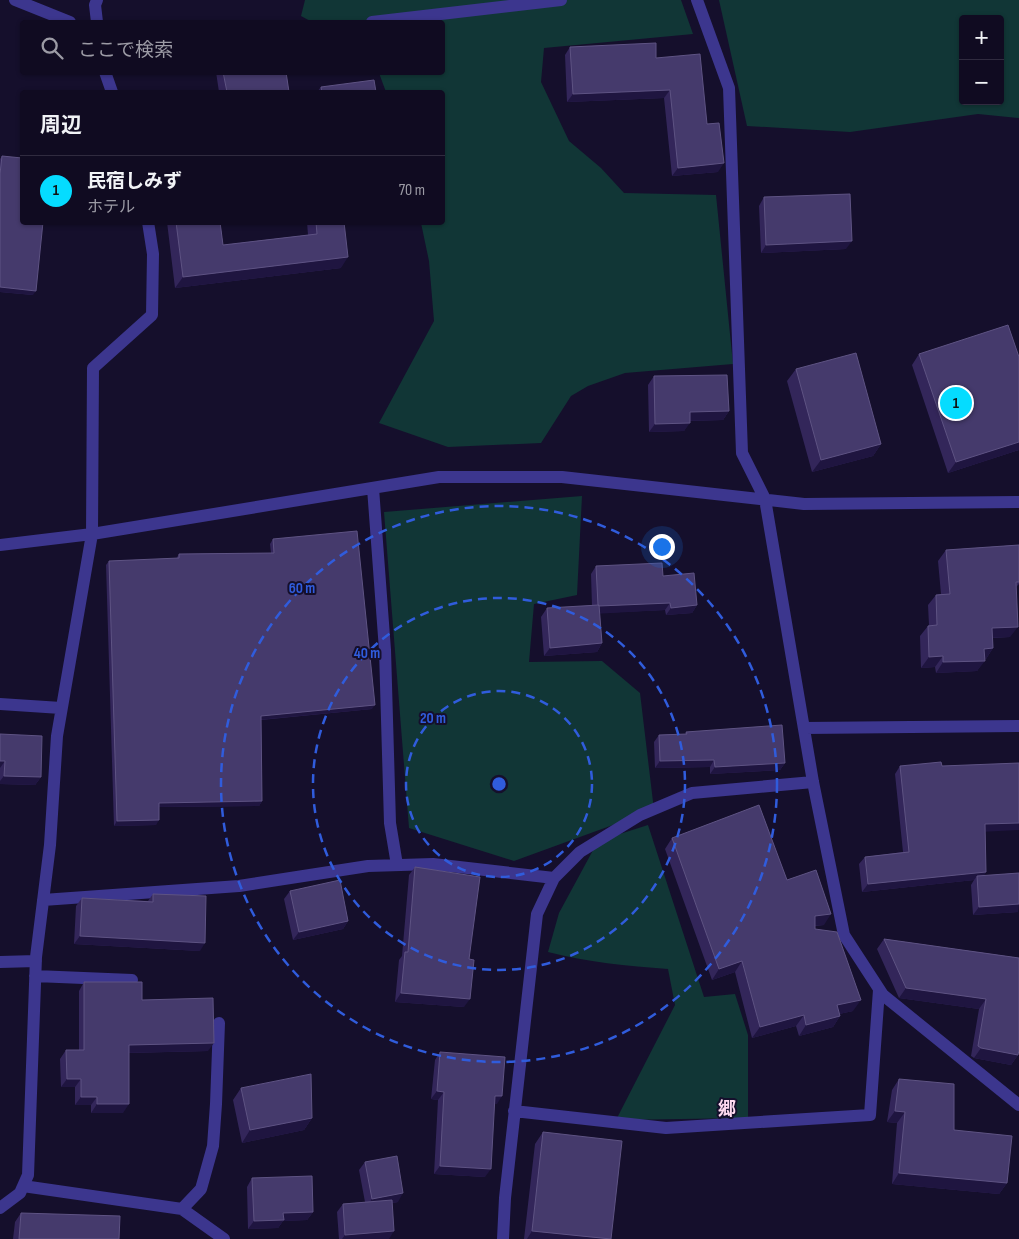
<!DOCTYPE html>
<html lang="ja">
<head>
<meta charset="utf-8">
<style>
	:root { --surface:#100b21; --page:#19142a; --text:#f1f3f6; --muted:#9c9ba5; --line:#302b3f; --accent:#05dcff }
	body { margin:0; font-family:"Sofia Sans Condensed","Noto Sans JP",sans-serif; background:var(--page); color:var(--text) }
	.controls { position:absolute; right:15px; top:15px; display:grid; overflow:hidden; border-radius:5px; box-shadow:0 1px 4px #0004 }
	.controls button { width:45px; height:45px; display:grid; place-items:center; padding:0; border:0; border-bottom:1px solid var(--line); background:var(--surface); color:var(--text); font:25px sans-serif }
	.you { position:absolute; left:661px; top:546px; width:18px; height:18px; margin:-12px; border:4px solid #fff; border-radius:50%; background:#1a73e8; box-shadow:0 0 0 8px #1a73e833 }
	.badge { display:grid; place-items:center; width:32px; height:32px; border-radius:50%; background:var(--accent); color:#111; font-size:16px; font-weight:700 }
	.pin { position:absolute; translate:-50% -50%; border:2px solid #fff; box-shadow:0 1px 5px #0006 }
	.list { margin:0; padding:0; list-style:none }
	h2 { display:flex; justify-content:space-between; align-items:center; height:65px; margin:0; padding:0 20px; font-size:21px }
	h2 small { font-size:16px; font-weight:400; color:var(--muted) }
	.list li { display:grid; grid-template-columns:32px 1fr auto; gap:15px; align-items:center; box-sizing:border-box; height:70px; padding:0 20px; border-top:1px solid var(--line) }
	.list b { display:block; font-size:19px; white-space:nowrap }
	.list p { margin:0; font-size:16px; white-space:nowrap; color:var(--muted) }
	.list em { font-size:16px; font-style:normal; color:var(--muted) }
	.icon { flex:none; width:28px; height:28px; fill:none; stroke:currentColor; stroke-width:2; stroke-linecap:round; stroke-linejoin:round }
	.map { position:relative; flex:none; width:1019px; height:1239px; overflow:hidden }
	.search { position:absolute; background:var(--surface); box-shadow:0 1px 4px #0004; left:20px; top:20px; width:425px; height:55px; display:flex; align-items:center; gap:12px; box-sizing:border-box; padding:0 18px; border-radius:5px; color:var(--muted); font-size:19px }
	.panel { position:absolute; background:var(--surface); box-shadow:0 1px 4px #0004; left:20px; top:90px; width:425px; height:135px; border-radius:5px }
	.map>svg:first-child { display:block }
	.green { fill:#113636; fill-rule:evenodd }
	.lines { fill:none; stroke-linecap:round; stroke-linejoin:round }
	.minor { stroke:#3c368e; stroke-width:12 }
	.wall { fill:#33265a }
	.shaded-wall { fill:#1f1540 }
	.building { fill:#453a6c; stroke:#5e5383 }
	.ring { fill:none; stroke:#305cdc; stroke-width:2.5; stroke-dasharray:9 6 }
	.labels { text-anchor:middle; stroke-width:4; stroke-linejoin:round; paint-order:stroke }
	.neighbourhood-label { font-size:18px; font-weight:bold; fill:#ffdbf1; stroke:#150f2c }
	.centre { fill:#305cdc; stroke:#150f2c; stroke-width:2.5 }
	.ring-label { font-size:15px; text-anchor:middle; font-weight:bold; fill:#305cdc; stroke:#150f2c; stroke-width:4; stroke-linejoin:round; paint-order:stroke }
</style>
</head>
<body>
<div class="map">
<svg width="1019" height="1239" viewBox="0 0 1019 1239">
	<rect width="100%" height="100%" fill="#150f2c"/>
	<!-- green -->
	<path class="green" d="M 305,0 L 681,0 L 693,34 L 544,48 L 541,82 L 569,141 L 601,168 L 624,193 L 716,195 L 733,364 L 625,373 L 588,386 L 571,396 L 541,443 L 448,447 L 379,423 L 434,321 L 429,261 L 421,223 L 442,222 L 442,92 L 386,92 L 379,73 L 442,72 L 442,22 L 312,22 L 301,16 Z
		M 719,0 L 1019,0 L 1019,118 L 978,114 L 850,132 L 747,126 ZM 963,19 L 1000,19 L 1000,101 L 963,101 Z
		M 582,496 L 577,595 L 534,604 L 529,662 L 602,661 L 640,693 L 654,810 L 514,861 L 409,828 L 384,512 Z
		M 648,825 L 704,997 L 735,994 L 748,1035 L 748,1118 L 616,1120 L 675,1005 L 668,969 C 627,966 587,962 548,952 L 559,913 L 598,841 Z"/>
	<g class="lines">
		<!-- minor -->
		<path class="minor" d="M 15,0 L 70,22
			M 97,0 L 95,5 L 97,22
			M 697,0 L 729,88 L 742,453 L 765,499 L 813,782 L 844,935 L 883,995 L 1019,1105
			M 372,22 L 561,0
			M 105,72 L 112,92
			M 373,488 L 385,650 L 390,823 L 397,865
			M 0,545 L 92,534 L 439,477 L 562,477 L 804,504 L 1019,502
			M 0,704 L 61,708
			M 804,728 L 1019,726
			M 43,900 L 239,886 L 368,866 L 433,864 L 554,878
			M 0,962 L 36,961
			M 35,976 L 132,980
			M 514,1111 L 666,1128 L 870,1115 L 879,990
			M 23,1186 L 182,1209 L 224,1239
			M 0,1208 L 20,1193 L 28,1175 L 36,957 L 50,845 L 57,736 L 92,534 L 93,368 L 152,315 L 153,254 L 148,222
			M 182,1209 L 201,1189 L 213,1146 L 216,1104 L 219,1023
			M 503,1239 L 505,1198 L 537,914 L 554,878 L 580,852 L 640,815 L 692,793 L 813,782"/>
	</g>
	<!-- wall -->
	<path class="wall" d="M 570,47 L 656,58 L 707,124 L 718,172 L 672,176 L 664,98 L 567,102 L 565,55 Z
		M 216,72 L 286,72 L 289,92 L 219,92 Z
		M 321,87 L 376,92 L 317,92 Z
		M 2,156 L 33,295 L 0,292 L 0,159 Z
		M 764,197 L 846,249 L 761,253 L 759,206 Z
		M 167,222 L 220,222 L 223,245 L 308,235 L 307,222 L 344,222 L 341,268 L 175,288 Z
		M 919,354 L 1019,450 L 948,473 L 912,365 Z
		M 796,369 L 881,444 L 873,456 L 812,472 L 787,381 Z
		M 654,376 L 729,411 L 723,420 L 690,421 L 684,431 L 649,432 L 648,385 Z
		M 273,539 L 372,709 L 261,720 L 262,801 L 259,806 L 159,807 L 156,825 L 114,826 L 106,565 L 109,561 L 176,559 L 179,554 L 271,553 L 270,544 Z
		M 1019,545 L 1019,584 L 1016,587 L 1010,637 L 993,638 L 993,648 L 986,659 L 985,659 L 977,671 L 936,673 L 935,667 L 921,668 L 920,636 L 928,626 L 929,625 L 928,605 L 936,595 L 941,594 L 938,561 L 946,550 Z
		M 596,566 L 663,576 L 697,605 L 692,613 L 666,615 L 665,610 L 599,613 L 602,643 L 597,652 L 544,656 L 541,617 L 547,608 L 592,606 L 591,574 Z
		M 686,732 L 785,763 L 780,770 L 710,774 L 710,767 L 655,768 L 654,742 L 659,735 L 685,734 Z
		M 0,734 L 41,777 L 35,785 L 0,784 Z
		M 900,766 L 942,766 L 985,832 L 986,872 L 983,876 L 1019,873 L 1018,912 L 973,915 L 971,885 L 974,880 L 862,892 L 859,864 L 865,857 L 903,852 L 895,774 Z
		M 672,838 L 787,880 L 824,925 L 815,926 L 815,929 L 853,1011 L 839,1014 L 840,1016 L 833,1027 L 799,1036 L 796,1026 L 752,1038 L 735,972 L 712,980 L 665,849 Z
		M 415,867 L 469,959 L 464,1007 L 395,1002 L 399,960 L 402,956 L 409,875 Z
		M 290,891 L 348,921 L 343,929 L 293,940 L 284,899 Z
		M 153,894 L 200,951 L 74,944 L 76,906 L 82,898 L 148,901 Z
		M 884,939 L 1019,958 L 1018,1055 L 1011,1065 L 974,1058 L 971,1056 L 979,1009 L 899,998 L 877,949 Z
		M 84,982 L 142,1000 L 208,1051 L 129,1053 L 123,1113 L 91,1113 L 91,1105 L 75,1105 L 75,1087 L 61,1087 L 60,1059 L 66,1050 L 79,1050 L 79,991 Z
		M 440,1052 L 497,1104 L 494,1104 L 485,1177 L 434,1174 L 438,1100 L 431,1099 L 435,1060 Z
		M 899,1079 L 954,1130 L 1007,1183 L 999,1194 L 892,1184 L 897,1123 L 887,1122 L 892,1090 Z
		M 241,1088 L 312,1118 L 304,1130 L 242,1143 L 233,1100 Z
		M 543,1132 L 611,1239 L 524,1239 L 535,1144 Z
		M 365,1162 L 398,1202 L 392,1203 L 389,1239 L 339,1239 L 337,1212 L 343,1204 L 365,1202 L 359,1170 Z
		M 252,1178 L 313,1212 L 307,1220 L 283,1221 L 278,1228 L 248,1229 L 247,1187 Z
		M 21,1213 L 119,1239 L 13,1239 L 15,1222 Z"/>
	<!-- shaded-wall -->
	<path class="shaded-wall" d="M 670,90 L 664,98 L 567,102 L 573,94 Z
		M 724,163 L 718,172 L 672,176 L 678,168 Z
		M 852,241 L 846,249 L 761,253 L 766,245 Z
		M 348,257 L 341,268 L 175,288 L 183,277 Z
		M 0,287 L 36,291 L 33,295 L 0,292 Z
		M 729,411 L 723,420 L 684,421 L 690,412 Z
		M 690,423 L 684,431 L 649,432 L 655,424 Z
		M 1019,442 L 1019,450 L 948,473 L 956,462 Z
		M 881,444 L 873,456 L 812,472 L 821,460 Z
		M 670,603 L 665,610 L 593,614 L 598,606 Z
		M 697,605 L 692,613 L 666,615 L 671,608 Z
		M 1018,627 L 1010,637 L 985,638 L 992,628 Z
		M 602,643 L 597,652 L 544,656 L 550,648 Z
		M 993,648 L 986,659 L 976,659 L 984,649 Z
		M 943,656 L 935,667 L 921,668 L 929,657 Z
		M 985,661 L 977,671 L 936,673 L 943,662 Z
		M 375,705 L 372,709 L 258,720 L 261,716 Z
		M 714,760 L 710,767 L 655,768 L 660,761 Z
		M 0,761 L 5,761 L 0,768 Z
		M 785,763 L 780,770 L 710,774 L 715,767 Z
		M 4,776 L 41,777 L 35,785 L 0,784 L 0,781 Z
		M 262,801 L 259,806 L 156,807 L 159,803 Z
		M 159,820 L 156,825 L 114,826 L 117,821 Z
		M 1019,823 L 1019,830 L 980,832 L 985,824 Z
		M 986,872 L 981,880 L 977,876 L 974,880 L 862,892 L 868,884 Z
		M 1019,904 L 1018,912 L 973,915 L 979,907 Z
		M 831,914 L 824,925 L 807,926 L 815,916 Z
		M 348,921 L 343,929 L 293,940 L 299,932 Z
		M 80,936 L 205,943 L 200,951 L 74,944 Z
		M 742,961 L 735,972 L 712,980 L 719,969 Z
		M 906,988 L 986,999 L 979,1009 L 899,998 Z
		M 401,993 L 470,999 L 464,1007 L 395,1002 Z
		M 861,1000 L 853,1011 L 830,1016 L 837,1005 Z
		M 804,1015 L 796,1026 L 752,1038 L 760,1027 Z
		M 840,1016 L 833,1027 L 799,1036 L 806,1025 Z
		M 214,1043 L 208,1051 L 123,1053 L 129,1045 Z
		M 981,1048 L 1018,1055 L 1011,1065 L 974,1058 Z
		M 67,1079 L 81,1079 L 75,1087 L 61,1087 Z
		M 437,1091 L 444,1092 L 438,1100 L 431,1099 Z
		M 495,1096 L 502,1096 L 497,1104 L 489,1104 Z
		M 81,1097 L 97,1097 L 91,1105 L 75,1105 Z
		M 97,1104 L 129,1104 L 123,1113 L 91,1113 Z
		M 895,1111 L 905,1112 L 897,1123 L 887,1122 Z
		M 312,1118 L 304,1130 L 242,1143 L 250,1130 Z
		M 440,1166 L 491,1169 L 485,1177 L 434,1174 Z
		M 899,1173 L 1007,1183 L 999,1194 L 892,1184 Z
		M 403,1193 L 398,1202 L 366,1207 L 372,1199 Z
		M 313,1212 L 307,1220 L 283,1221 L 278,1228 L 248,1229 L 254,1221 L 283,1213 Z
		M 394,1231 L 389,1239 L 342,1239 L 345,1235 Z
		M 532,1231 L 606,1239 L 527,1239 Z"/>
	<!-- building -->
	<path class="building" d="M 656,43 L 656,58 L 700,54 L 707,124 L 719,123 L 724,163 L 678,168 L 670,90 L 573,94 L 570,47 Z
		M 223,72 L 286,72 L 289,92 L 227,92 Z
		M 374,80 L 376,92 L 322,92 L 321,87 Z
		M 2,156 L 22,158 L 22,222 L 43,222 L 36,291 L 0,287 L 0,174 Z
		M 850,194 L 852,241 L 766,245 L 764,197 Z
		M 176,222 L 220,222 L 223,245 L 317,234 L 316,222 L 344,222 L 348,257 L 183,277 Z
		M 1008,325 L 1019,357 L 1019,442 L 956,462 L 919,354 Z
		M 856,353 L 881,444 L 821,460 L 796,369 Z
		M 727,375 L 729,411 L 690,412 L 690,423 L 655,424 L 654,376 Z
		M 357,531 L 375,705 L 261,716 L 262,801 L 159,803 L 159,820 L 117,821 L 109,561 L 179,558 L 179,554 L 274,553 L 273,539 Z
		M 1019,545 L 1019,582 L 1016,582 L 1018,627 L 992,628 L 993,648 L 984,649 L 985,661 L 943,662 L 943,656 L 929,657 L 928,626 L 937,625 L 936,595 L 950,594 L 946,550 Z
		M 662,563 L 663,576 L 694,573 L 697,605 L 671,608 L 670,603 L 599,606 L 598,605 L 596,566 Z
		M 599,605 L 602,643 L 550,648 L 547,608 Z
		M 782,725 L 785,763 L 715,767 L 714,760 L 660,761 L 659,735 L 687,734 L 686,732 Z
		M 0,734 L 42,736 L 41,777 L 4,776 L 5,761 L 0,761 Z
		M 941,762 L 942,766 L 1019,763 L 1019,823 L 985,824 L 986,872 L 868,884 L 865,857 L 909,852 L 900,766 Z
		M 759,805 L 787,880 L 816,870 L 831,914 L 815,916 L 815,929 L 837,932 L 861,1000 L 837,1005 L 840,1016 L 806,1025 L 804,1015 L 760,1027 L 742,961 L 719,969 L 672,838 Z
		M 415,867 L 480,877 L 469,959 L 474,960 L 470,999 L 401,993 L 405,952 L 408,952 Z
		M 1019,873 L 1019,904 L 979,907 L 977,876 Z
		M 340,880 L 348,921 L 299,932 L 290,891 Z
		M 153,894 L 206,896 L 205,943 L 80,936 L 82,898 L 153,902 Z
		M 884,939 L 1019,958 L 1019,1050 L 1018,1055 L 981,1048 L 978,1046 L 986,999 L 906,988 Z
		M 84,982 L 142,982 L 142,1000 L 213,998 L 214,1043 L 129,1045 L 129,1104 L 97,1104 L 97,1097 L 81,1097 L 81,1079 L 67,1079 L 66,1050 L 84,1050 Z
		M 440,1052 L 505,1057 L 502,1096 L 495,1096 L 491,1169 L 440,1166 L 444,1092 L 437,1091 Z
		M 311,1074 L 312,1118 L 250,1130 L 241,1088 Z
		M 899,1079 L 954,1084 L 954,1130 L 1012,1136 L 1007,1183 L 899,1173 L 905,1112 L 895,1111 Z
		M 543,1132 L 622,1141 L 611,1239 L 532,1231 Z
		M 397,1156 L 403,1193 L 372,1199 L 365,1162 Z
		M 312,1176 L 313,1212 L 283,1213 L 284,1220 L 254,1221 L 252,1178 Z
		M 392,1200 L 394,1231 L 345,1235 L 343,1204 Z
		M 21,1213 L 120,1216 L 119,1239 L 19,1239 Z"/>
	<!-- distance rings -->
	<g class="ring">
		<circle cx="499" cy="784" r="93"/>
		<circle cx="499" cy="784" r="186"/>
		<circle cx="499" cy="784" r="278"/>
	</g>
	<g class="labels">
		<!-- neighbourhood labels -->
		<g class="neighbourhood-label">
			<text x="727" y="1115">郷</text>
		</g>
	</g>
	<circle cx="499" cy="784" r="8" class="centre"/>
	<g class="ring-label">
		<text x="302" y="593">60 m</text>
		<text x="367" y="658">40 m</text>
		<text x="433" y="723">20 m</text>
	</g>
</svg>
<div class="controls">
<button>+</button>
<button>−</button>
</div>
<div class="you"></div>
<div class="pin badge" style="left:956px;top:403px">1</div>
<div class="search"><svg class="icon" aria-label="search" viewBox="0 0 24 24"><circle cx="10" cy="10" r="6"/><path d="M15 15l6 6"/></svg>ここで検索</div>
<section class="panel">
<h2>周辺<small></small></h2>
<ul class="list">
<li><span class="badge">1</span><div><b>民宿しみず</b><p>ホテル</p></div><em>70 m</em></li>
</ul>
</section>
</div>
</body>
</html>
